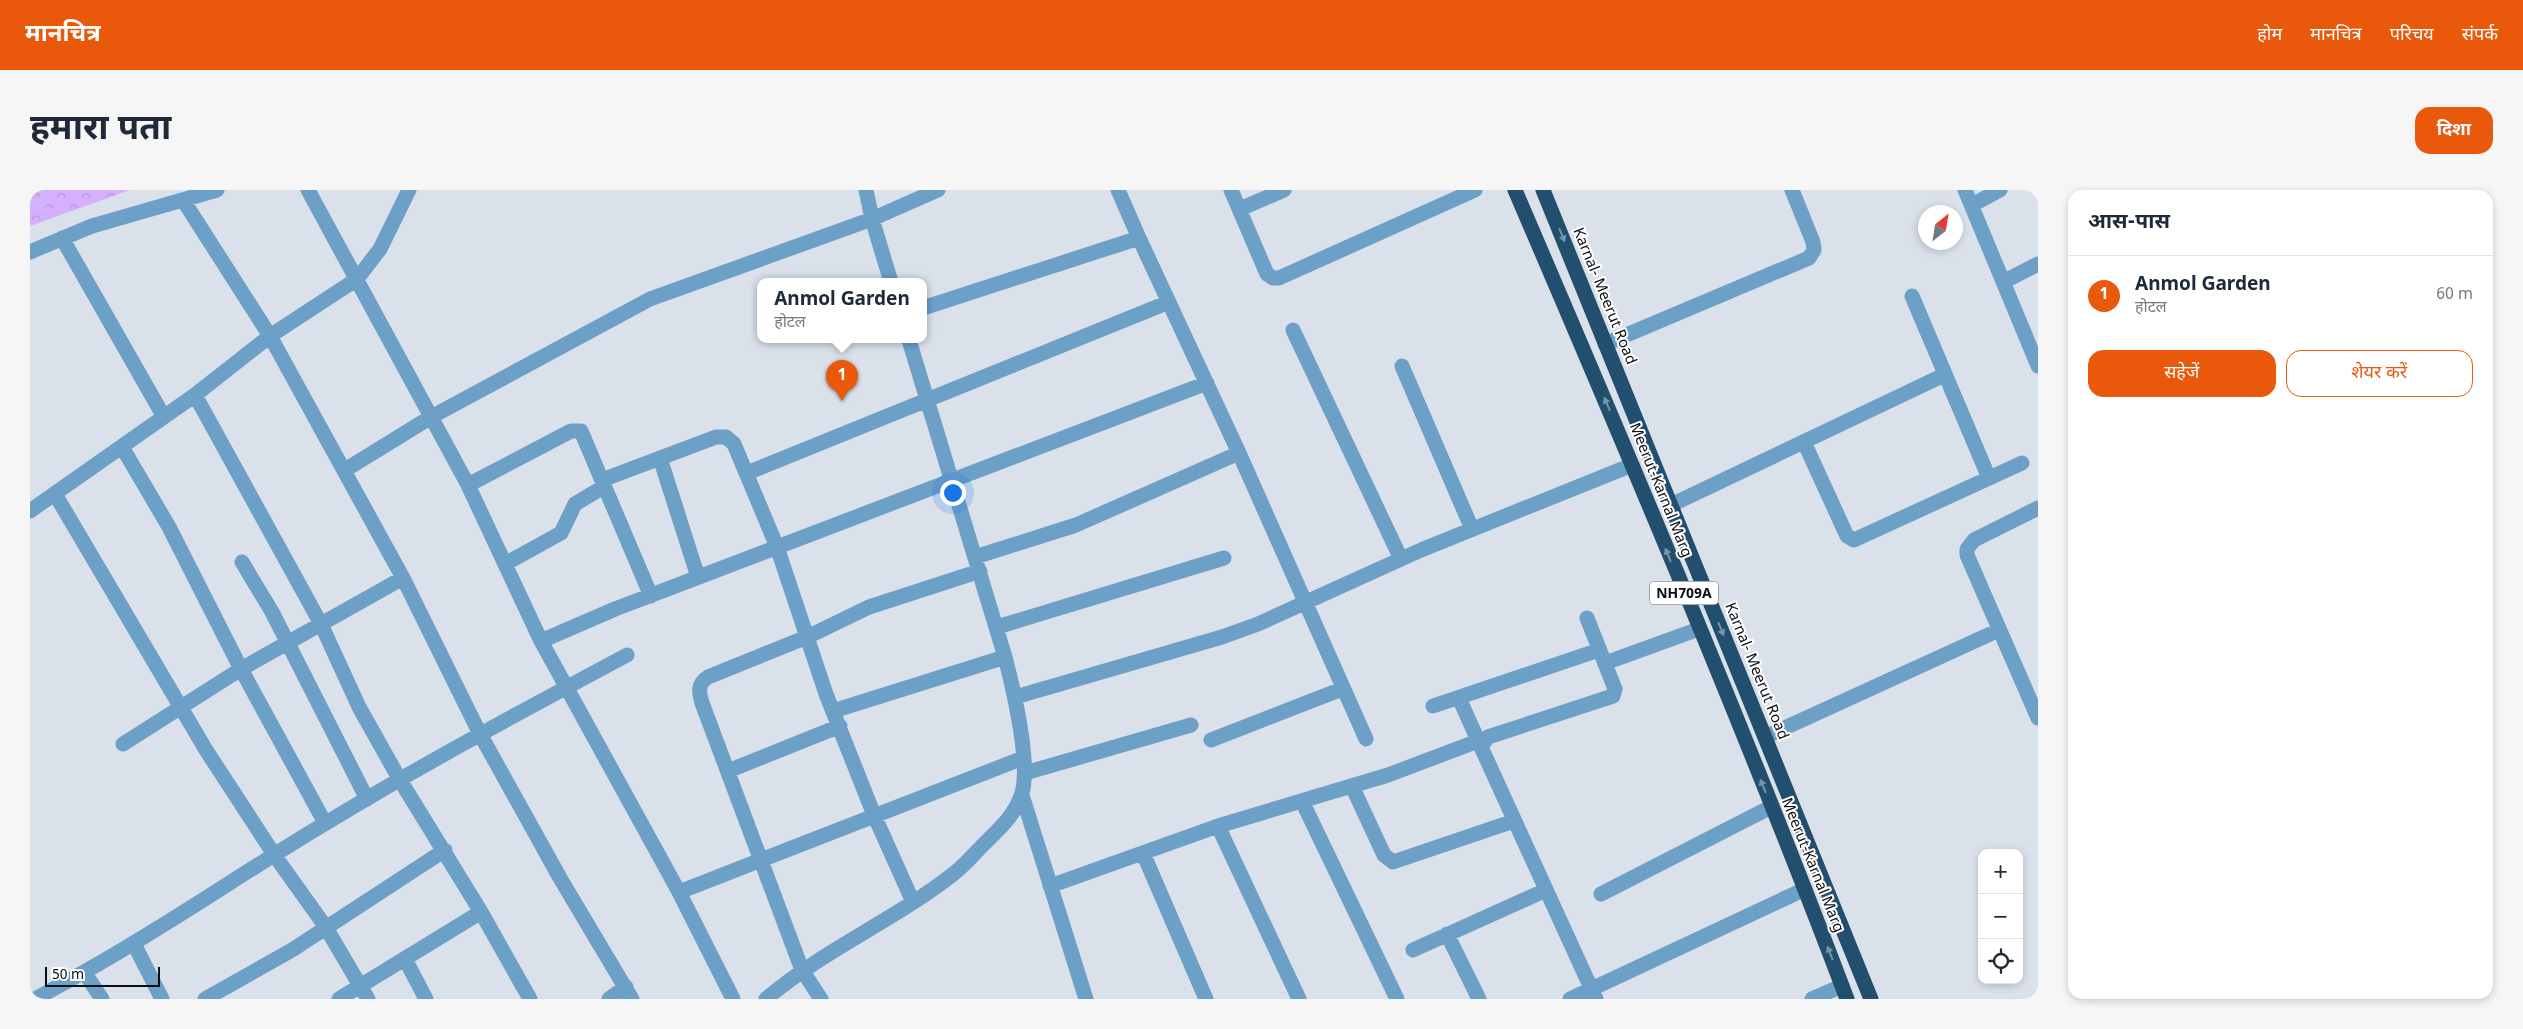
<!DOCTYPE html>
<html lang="hi">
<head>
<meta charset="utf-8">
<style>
	:root { --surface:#fff; --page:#f6f6f7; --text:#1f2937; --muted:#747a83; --line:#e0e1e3; --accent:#ea580c }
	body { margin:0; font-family:Georgia,"Noto Sans Devanagari",serif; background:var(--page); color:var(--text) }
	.controls { position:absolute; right:15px; bottom:15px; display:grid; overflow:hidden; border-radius:10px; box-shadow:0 2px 8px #0003 }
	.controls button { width:45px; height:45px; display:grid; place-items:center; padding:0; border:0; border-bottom:1px solid var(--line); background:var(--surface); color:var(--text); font:25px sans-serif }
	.compass { position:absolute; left:1888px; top:15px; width:45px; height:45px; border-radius:50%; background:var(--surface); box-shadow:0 2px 8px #0003; rotate:30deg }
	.scale { position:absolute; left:15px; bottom:12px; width:115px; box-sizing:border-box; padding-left:5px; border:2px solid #0c0e12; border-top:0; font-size:14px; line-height:18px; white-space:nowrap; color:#0c0e12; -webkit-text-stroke:4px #fff; paint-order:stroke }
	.you { position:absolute; left:922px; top:302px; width:18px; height:18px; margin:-12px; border:4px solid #fff; border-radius:50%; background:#1a73e8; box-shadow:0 0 0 8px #1a73e833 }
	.badge { display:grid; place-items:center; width:32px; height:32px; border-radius:50%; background:var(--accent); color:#fff; font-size:16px; font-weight:700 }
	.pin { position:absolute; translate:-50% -41px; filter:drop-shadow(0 1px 2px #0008) }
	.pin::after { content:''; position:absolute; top:26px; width:18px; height:15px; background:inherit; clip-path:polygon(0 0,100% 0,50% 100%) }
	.popup { position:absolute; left:727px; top:88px; width:170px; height:65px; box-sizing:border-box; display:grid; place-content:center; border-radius:10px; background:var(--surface); filter:drop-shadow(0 1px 4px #0005); font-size:16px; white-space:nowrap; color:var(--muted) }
	.popup b { font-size:19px; color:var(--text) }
	.popup::after { content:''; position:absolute; left:50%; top:100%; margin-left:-10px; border:10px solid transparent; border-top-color:var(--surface) }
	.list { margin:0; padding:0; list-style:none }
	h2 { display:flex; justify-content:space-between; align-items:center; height:65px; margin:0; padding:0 20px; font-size:21px }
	h2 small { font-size:16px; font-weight:400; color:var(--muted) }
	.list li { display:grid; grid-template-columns:32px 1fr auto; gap:15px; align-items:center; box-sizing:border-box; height:80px; padding:0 20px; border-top:1px solid var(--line) }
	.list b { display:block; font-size:19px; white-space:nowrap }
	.list p { margin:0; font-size:16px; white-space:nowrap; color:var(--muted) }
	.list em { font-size:16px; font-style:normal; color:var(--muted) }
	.actions { display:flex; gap:10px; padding:15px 20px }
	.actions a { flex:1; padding:11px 0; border:1px solid var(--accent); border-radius:15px; text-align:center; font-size:18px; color:var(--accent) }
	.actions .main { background:var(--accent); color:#fff }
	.icon { flex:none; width:28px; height:28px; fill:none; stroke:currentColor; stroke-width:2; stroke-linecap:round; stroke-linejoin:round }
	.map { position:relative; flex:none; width:2008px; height:809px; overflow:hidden; border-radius:15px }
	header { display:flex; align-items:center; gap:30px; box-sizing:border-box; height:70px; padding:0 25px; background:var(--accent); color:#fff }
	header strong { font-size:24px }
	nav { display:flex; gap:28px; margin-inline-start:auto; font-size:18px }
	.intro { display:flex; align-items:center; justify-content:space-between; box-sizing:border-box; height:120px; padding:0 30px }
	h1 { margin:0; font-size:35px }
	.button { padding:12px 22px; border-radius:15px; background:var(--accent); color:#fff; font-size:18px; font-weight:700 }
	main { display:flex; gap:30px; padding:0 30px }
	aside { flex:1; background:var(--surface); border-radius:15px; box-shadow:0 2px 8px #0003 }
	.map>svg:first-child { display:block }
	.park { fill:url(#park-crowns) }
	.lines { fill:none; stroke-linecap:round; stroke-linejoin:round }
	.minor { stroke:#6ca0c7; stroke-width:15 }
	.highway { stroke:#234f6e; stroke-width:15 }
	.oneway { fill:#7b95a8 }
	.labels { text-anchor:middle; stroke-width:4; stroke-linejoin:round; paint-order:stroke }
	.shield { fill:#fff; stroke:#555659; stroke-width:1 }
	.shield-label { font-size:14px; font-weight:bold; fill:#0c0e12 }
	.street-label { font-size:15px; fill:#0c0e12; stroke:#fff }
</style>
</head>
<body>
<header>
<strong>मानचित्र</strong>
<nav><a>होम</a><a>मानचित्र</a><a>परिचय</a><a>संपर्क</a></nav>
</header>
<div class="intro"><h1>हमारा पता</h1><a class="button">दिशा</a></div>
<main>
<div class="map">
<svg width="2008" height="809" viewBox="0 0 2008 809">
	<defs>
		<pattern id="park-crowns" width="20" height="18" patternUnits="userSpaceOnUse" patternTransform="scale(1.25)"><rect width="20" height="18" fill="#d4b0fe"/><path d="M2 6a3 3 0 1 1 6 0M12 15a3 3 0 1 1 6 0" fill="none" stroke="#b596d9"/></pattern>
	</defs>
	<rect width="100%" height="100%" fill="#dbe1eb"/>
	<!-- park -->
	<path class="park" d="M 0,0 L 100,0 L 0,36 Z"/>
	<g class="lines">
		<!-- minor -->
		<path class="minor" d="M 278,0 L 438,295 L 511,451 L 649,702 L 703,809
			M 836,0 L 842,29 L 861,92
			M 1201,0 L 1237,84 L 1243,88 L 1249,88 L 1445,0
			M 1935,0 L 2008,176
			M 153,10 L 240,146 L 373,388 L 450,544 L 530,688 L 602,809
			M 1942,15 L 1970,0
			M 1210,19 L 1254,0
			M 32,48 L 134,227
			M 1109,48 L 1209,263 L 1336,549
			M 0,62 L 62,36 L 187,0
			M 1973,92 L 2008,74
			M 1882,106 L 1959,288
			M 893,118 L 1109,48 L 1088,0
			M 1263,140 L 1371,369
			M 1575,154 L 1779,68 L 1784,60 L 1783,52 L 1762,0
			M 1372,176 L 1442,339
			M 165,205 L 291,434 L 329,517 L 370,590 L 451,722 L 500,809
			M 1774,252 L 1817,346 L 1824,350 L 1992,273
			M 92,257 L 139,337 L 211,479 L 295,633
			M 630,268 L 668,387
			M 315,280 L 401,227 L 620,109 L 842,29 L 908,0
			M 717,283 L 1139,112
			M 572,290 L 686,247 L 696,247 L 704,254 L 747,357 L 796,504 L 844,625 L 883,712
			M 438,295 L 541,241 L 551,241 L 621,406
			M 25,304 L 176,560 L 245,666 L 295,736 L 338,809
			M 1641,315 L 1914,185
			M 2008,318 L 1944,350 L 1937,359 L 1937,365 L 2008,528
			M 0,321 L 165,205 L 240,146 L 327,89 L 350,59 L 379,0
			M 945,367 L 1046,335 L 1209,263
			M 212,372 L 242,422 L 337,609
			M 475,374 L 531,343 L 545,314 L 575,296
			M 1557,428 L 1585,499 L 1583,506 L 1458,547 L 1451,557 L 1566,809
			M 967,437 L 1194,368
			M 511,451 L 585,419 L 1177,193
			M 1575,473 L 1669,439
			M 985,507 L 1192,447 L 1228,434 L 1391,360 L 1602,275
			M 1429,508 L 1451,557
			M 1403,516 L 1569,460
			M 803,521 L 975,467
			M 1735,547 L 1969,440
			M 1181,550 L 1312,499
			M 93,554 L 211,479 L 373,388
			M 698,581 L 810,536
			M 995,583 L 1161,535
			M 1322,596 L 1354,665 L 1363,672 L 1484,631
			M 992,605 L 1056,809
			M 1272,611 L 1367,809
			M 1188,636 L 1269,809
			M 1113,663 L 1176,809
			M 1020,696 L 1188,636 L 1358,585 L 1448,551
			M 649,702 L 993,568
			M 1571,704 L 1741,617
			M 1417,744 L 1449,809
			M 104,754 L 132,809
			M 1383,760 L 1516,700
			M 375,769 L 396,809
			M 54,782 C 137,736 215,681 296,633 C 395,573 496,519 597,465
			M 5,809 L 54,782 L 72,809
			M 175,809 L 262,760 L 415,660
			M 309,809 L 451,722
			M 579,809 L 596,797
			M 736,809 C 793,760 863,731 922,685 C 934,676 944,664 955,653 C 969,639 984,626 991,606 C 1002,577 983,498 975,467 L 879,150
			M 791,809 L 772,780 L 672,513 C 669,502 667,494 678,487 L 777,447 L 839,417 L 950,381
			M 1540,809 L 1775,699
			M 1782,809 L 1812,796"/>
		<!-- highway -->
		<path class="highway" d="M 1485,0 C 1600,268 1714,537 1817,809
			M 1513,0 L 1841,809"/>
	</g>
	<!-- one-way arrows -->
	<defs><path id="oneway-solid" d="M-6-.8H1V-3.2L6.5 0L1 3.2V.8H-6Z" transform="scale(1.25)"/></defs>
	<g class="oneway">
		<use href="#oneway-solid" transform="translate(1532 45) rotate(67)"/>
		<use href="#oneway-solid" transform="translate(1577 214) rotate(-113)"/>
		<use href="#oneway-solid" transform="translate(1638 365) rotate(-112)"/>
		<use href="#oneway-solid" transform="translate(1691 439) rotate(68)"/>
		<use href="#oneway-solid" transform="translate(1733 596) rotate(-112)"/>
		<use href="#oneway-solid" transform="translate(1800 763) rotate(-111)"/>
	</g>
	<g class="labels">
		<!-- shield labels -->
		<rect class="shield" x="1620" y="391.5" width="68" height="23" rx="4"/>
		<g class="shield-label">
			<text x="1654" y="408">NH709A</text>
		</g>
		<!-- street labels -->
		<g class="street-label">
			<text transform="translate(1575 106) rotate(68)" y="5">Karnal- Meerut Road</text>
			<text transform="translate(1631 300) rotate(68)" y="5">Meerut-Karnal Marg</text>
			<text transform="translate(1727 481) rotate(68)" y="5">Karnal- Meerut Road</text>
			<text transform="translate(1783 675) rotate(68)" y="5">Meerut-Karnal Marg</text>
		</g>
	</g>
</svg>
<div class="controls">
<button>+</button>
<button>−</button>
<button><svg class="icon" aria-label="locate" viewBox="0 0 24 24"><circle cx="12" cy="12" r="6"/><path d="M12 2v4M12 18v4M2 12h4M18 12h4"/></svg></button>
</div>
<svg class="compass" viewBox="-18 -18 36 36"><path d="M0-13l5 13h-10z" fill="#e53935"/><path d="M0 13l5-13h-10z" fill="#747a83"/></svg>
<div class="scale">50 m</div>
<div class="you"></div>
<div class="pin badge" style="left:812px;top:211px">1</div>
<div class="popup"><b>Anmol Garden</b>होटल</div>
</div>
<aside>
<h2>आस-पास<small></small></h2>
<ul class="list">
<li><span class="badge">1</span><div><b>Anmol Garden</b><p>होटल</p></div><em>60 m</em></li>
</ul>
<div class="actions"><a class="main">सहेजें</a><a>शेयर करें</a></div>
</aside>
</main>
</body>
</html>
